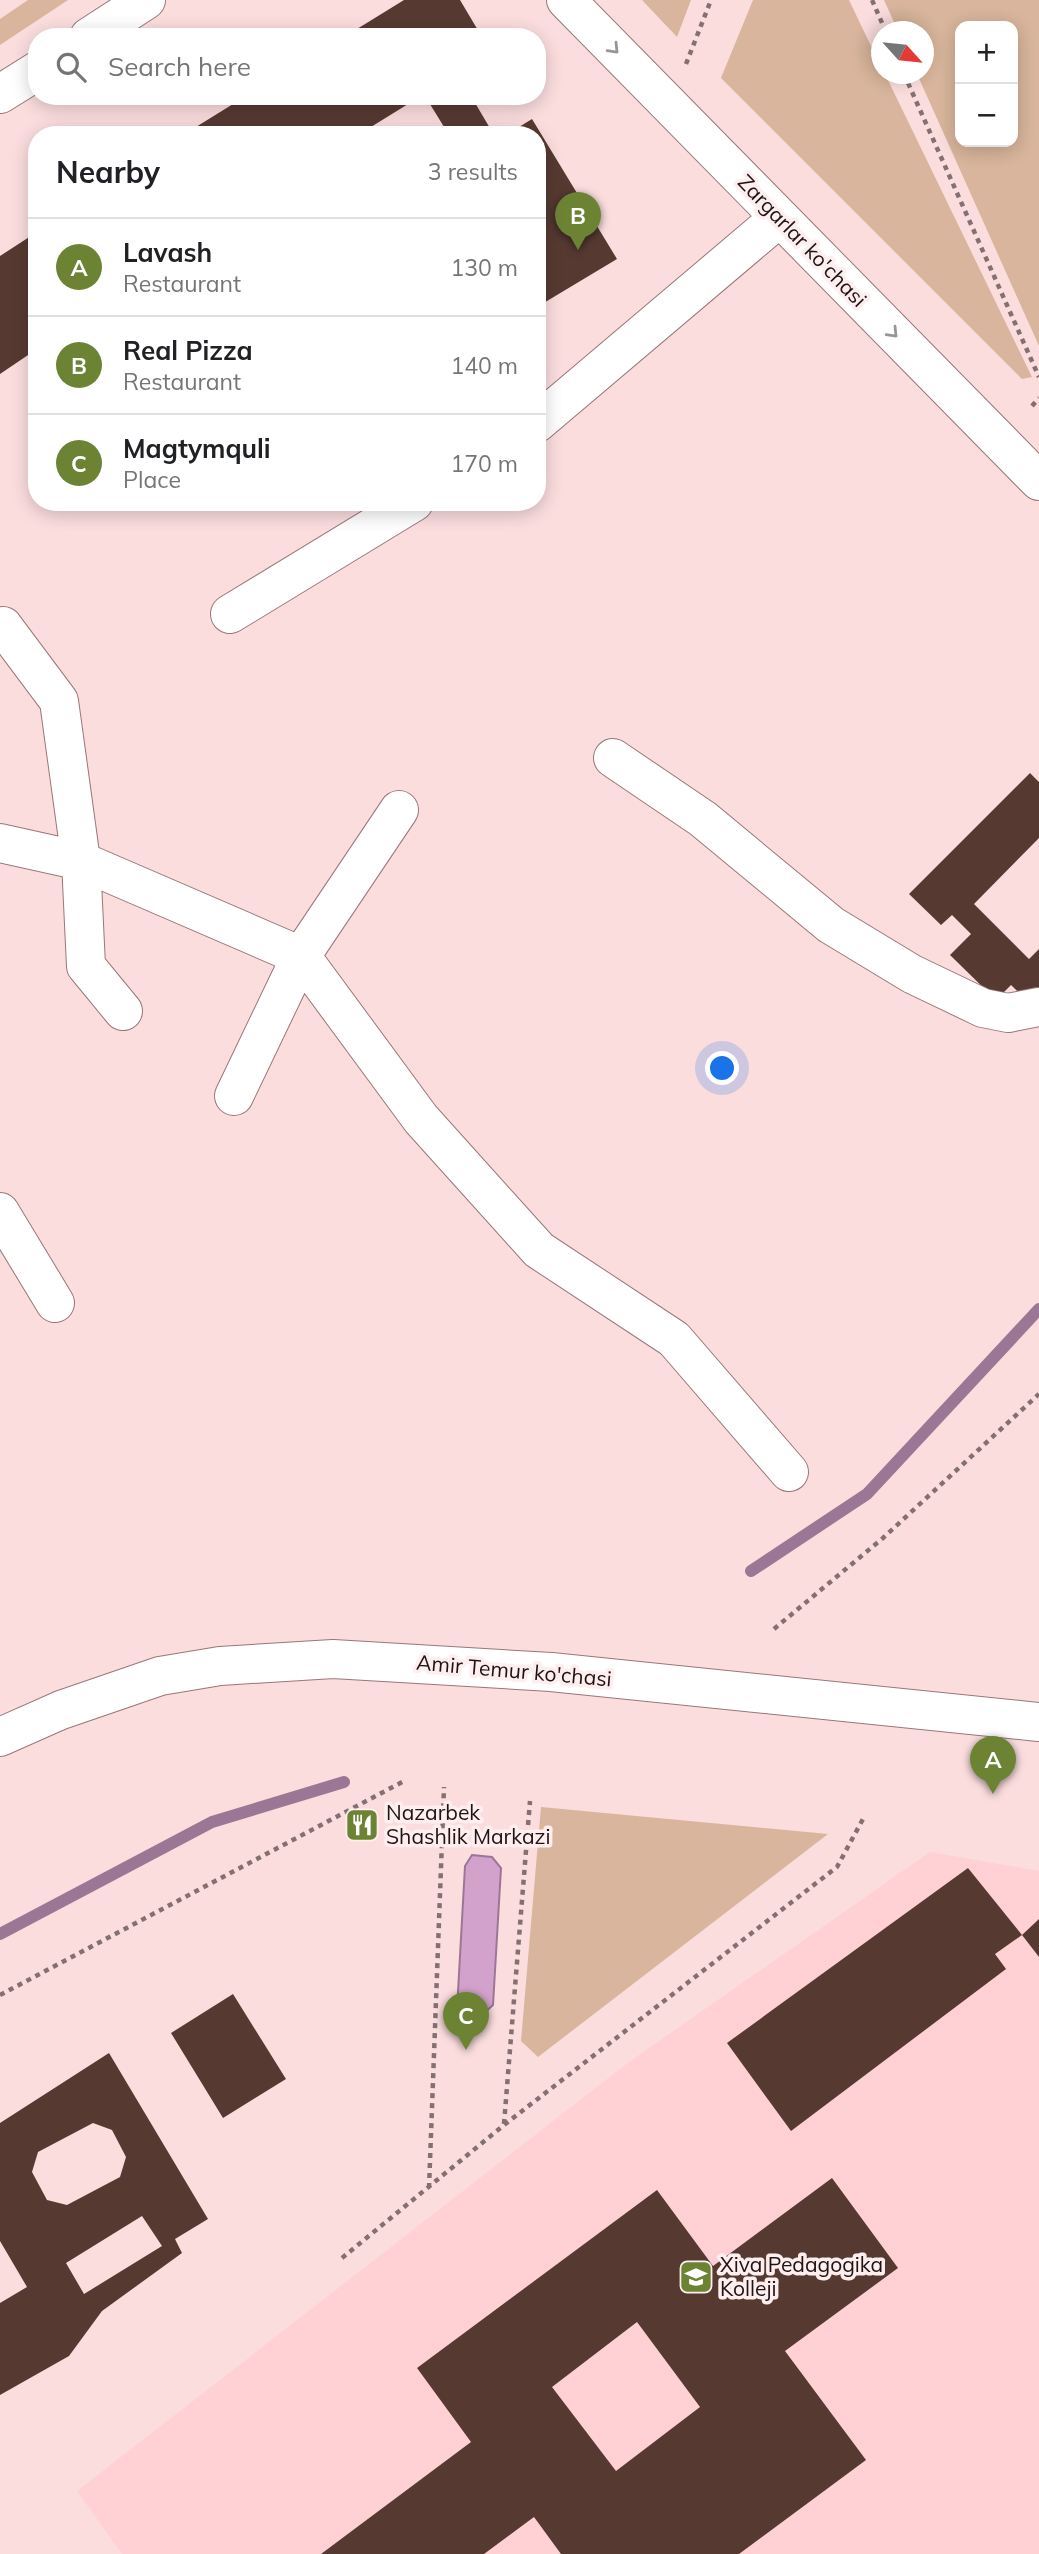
<!DOCTYPE html>
<html lang="en">
<head>
<meta charset="utf-8">
<style>
	:root { --surface:#fff; --page:#f2f2f2; --text:#202124; --muted:#757577; --line:#e0e0e0; --accent:#6d8334 }
	body { margin:0; font-family:Mulish,sans-serif; background:var(--page); color:var(--text) }
	.controls { position:absolute; right:21px; top:21px; display:grid; overflow:hidden; border-radius:14px; box-shadow:0 4px 18px #0003 }
	.controls button { width:63px; height:63px; display:grid; place-items:center; padding:0; border:0; border-bottom:2px solid var(--line); background:var(--surface); color:var(--text); font:35px sans-serif }
	.compass { position:absolute; left:871px; top:21px; width:63px; height:63px; border-radius:50%; background:var(--surface); box-shadow:0 4px 18px #0003; rotate:117deg }
	.you { position:absolute; left:723px; top:1069px; width:24px; height:24px; margin:-18px; border:5px solid #fff; border-radius:50%; background:#1a73e8; box-shadow:0 0 0 10px #1a73e833 }
	.badge { display:grid; place-items:center; width:46px; height:46px; border-radius:50%; background:var(--accent); color:#fff; font-size:23px; font-weight:700 }
	.pin { position:absolute; translate:-50% -58px; filter:drop-shadow(0 2px 4px #0008) }
	.pin::after { content:''; position:absolute; top:37px; width:24px; height:21px; background:inherit; clip-path:polygon(0 0,100% 0,50% 100%) }
	.list { margin:0; padding:0; list-style:none }
	h2 { display:flex; justify-content:space-between; align-items:center; height:91px; margin:0; padding:0 28px; font-size:30px }
	h2 small { font-size:23px; font-weight:400; color:var(--muted) }
	.list li { display:grid; grid-template-columns:46px 1fr auto; gap:21px; align-items:center; box-sizing:border-box; height:98px; padding:0 28px; border-top:2px solid var(--line) }
	.list b { display:block; font-size:26px; white-space:nowrap }
	.list p { margin:0; font-size:23px; white-space:nowrap; color:var(--muted) }
	.list em { font-size:23px; font-style:normal; color:var(--muted) }
	.icon { flex:none; width:38px; height:38px; fill:none; stroke:currentColor; stroke-width:2; stroke-linecap:round; stroke-linejoin:round }
	.map { position:relative; flex:none; width:1039px; height:2554px; overflow:hidden }
	.search { position:absolute; background:var(--surface); box-shadow:0 4px 18px #0003; left:28px; top:28px; width:518px; height:77px; display:flex; align-items:center; gap:18px; box-sizing:border-box; padding:0 24px; border-radius:28px; color:var(--muted); font-size:26px }
	.panel { position:absolute; background:var(--surface); box-shadow:0 4px 18px #0003; left:28px; top:126px; width:518px; height:385px; border-radius:28px }
	.map>svg:first-child { display:block }
	.built { fill:#ffd1d4 }
	.green { fill:#d8b59c; fill-rule:evenodd }
	.water { fill:#d2a2cc; stroke:#9c7795; stroke-width:2 }
	.lines { fill:none; stroke-linecap:round; stroke-linejoin:round }
	.stream { stroke:#9c7795; stroke-width:12 }
	.building { fill:#563a32; fill-rule:evenodd }
	.minor-casing { stroke:#987779; stroke-width:40 }
	.major-casing { stroke:#987779; stroke-width:40 }
	.path { stroke:#847071; stroke-width:4.5; stroke-dasharray:5 5; stroke-linecap:butt }
	.minor { stroke:#fff; stroke-width:38 }
	.major { stroke:#fff; stroke-width:38 }
	.oneway { stroke:#9a9595 }
	.labels { text-anchor:middle; stroke-width:7; stroke-linejoin:round; paint-order:stroke }
	.street-label { font-size:21px; fill:#1f1314; stroke:#feeeef }
	.poi-label { font-size:21px; fill:#1f1314; stroke:#feeeef; text-anchor:start }
</style>
</head>
<body>
<div class="map">
<svg width="1039" height="2554" viewBox="0 0 1039 2554">
	<rect width="100%" height="100%" fill="#fbddde"/>
	<!-- built -->
	<path class="built" d="M 930,1852 L 1039,1871 L 1039,2554 L 122,2554 L 77,2491 L 629,2062 Z"/>
	<!-- green -->
	<path class="green" d="M 28,0 L 68,0 L 0,45 L 0,19 Z
		M 642,0 L 691,0 L 677,37 Z
		M 753,0 L 849,0 L 881,67 L 881,74 L 885,74 L 1032,377 L 1022,379 L 721,78 Z
		M 884,0 L 1039,0 L 1039,346 L 917,74 L 923,74 L 923,32 L 898,31 ZM 960,26 L 1013,26 L 1013,142 L 960,142 Z
		M 541,1807 L 828,1834 L 538,2057 L 521,2041 Z"/>
	<!-- water -->
	<path class="water" d="M 472,1855 L 492,1857 L 501,1868 L 493,2005 C 480,2018 473,2018 457,2010 L 465,1866 Z"/>
	<g class="lines">
		<!-- stream -->
		<path class="stream" d="M 751,1571 L 867,1494 L 1039,1309
			M 0,1934 L 212,1822 L 344,1782"/>
	</g>
	<!-- building -->
	<path class="building" d="M 404,0 L 460,0 L 482,37 L 344,37 Z
		M 246,96 L 421,96 L 358,135 L 183,135 Z
		M 425,96 L 471,96 L 494,135 L 449,135 Z
		M 532,119 L 617,259 L 537,307 L 537,135 L 506,135 Z
		M 37,232 L 37,349 L 0,374 L 0,256 Z
		M 1030,773 L 1039,782 L 1039,838 L 974,904 L 1029,959 L 1039,949 L 1039,998 L 1032,1005 L 1011,985 L 996,1000 L 950,955 L 971,934 L 952,915 L 941,925 L 909,894 Z
		M 968,1868 L 1022,1935 L 995,1954 L 1006,1969 L 791,2131 L 727,2043 Z
		M 1039,1919 L 1039,1957 L 1022,1935 Z
		M 233,1994 L 286,2079 L 223,2118 L 171,2033 Z
		M 109,2053 L 208,2219 L 175,2239 L 182,2253 L 102,2311 L 69,2356 L 0,2395 L 0,2303 L 27,2287 L 0,2241 L 0,2123 ZM 93,2123 L 112,2130 L 126,2157 L 120,2177 L 67,2205 L 47,2200 L 32,2172 L 38,2152 ZM 142,2216 L 162,2246 L 84,2294 L 66,2263 Z
		M 832,2178 L 898,2268 L 785,2351 L 866,2460 L 739,2554 L 561,2554 L 534,2517 L 484,2554 L 321,2554 L 471,2442 L 417,2368 L 657,2190 L 713,2266 ZM 637,2322 L 700,2407 L 616,2471 L 552,2387 Z"/>
	<g class="lines">
		<defs>
			<path id="minor" d="M 89,37 L 146,0
				M 0,94 L 37,71
				M 537,423 L 779,218
				M 230,614 L 414,502
				M 0,629 L 3,626 L 59,701 L 81,861 L 86,966 L 123,1011
				M 613,758 L 703,819 L 831,925 L 912,974 L 983,1008 L 1008,1013 L 1039,1007
				M 0,843 L 81,861 L 301,956 L 421,1119 L 539,1250 L 674,1339 L 789,1472
				M 234,1096 L 301,956 L 399,810
				M 0,1212 L 55,1303"/>
			<path id="major" d="M 566,0 L 1039,481
				M 0,1737 L 61,1710 L 160,1676 L 220,1666 L 333,1659 L 551,1672 L 1039,1722"/>
		</defs>
		<!-- minor casing -->
		<use href="#minor" class="minor-casing"/>
		<!-- major casing -->
		<use href="#major" class="major-casing"/>
		<!-- path -->
		<path class="path" d="M 872,0 L 886,32
			M 686,64 L 711,0
			M 904,74 L 1039,377
			M 1032,406 L 1039,398
			M 774,1629 L 883,1538 L 1039,1394
			M 0,1995 L 406,1780
			M 504,2124 L 530,1801
			M 429,2188 L 444,1787
			M 342,2258 L 504,2125 L 837,1867 L 863,1819"/>
		<!-- minor -->
		<use href="#minor" class="minor"/>
		<!-- major -->
		<use href="#major" class="major"/>
	</g>
	<!-- one-way arrows -->
	<defs><path id="oneway-chevron" d="M-2-3.5L2.5 0L-2 3.5" fill="none" stroke-width="1.6" stroke-linecap="round" stroke-linejoin="round" transform="scale(1.75)"/></defs>
	<g class="oneway">
		<use href="#oneway-chevron" transform="translate(614 49) rotate(46)"/>
		<use href="#oneway-chevron" transform="translate(893 333) rotate(46)"/>
	</g>
	<!-- icons -->
	<defs>
		<symbol id="restaurant-square" viewBox="-11 -11 22 22"><rect x="-9" y="-9" width="18" height="18" rx="4" fill="#6d8334" stroke="#feeeef"/><path d="M-5-6h1v4h1v-4h1v4h1v-4h1v5L-1.5 .5V6h-2V.5L-5-1ZM5-6V6H3V1.5H1.5Q1.5-4 5-6Z" fill="#fff"/></symbol>
		<symbol id="university-square" viewBox="-11 -11 22 22"><rect x="-9" y="-9" width="18" height="18" rx="4" fill="#6d8334" stroke="#feeeef"/><path d="M0-5L7-2L0 1L-7-2ZM-4 1L0 2.5L4 1V4Q0 6-4 4Z" fill="#fff"/></symbol>
	</defs>
	<g fill-rule="evenodd">
		<use href="#restaurant-square" x="343" y="1806" width="38" height="38"/>
		<use href="#university-square" x="677" y="2258" width="38" height="38"/>
	</g>
	<g class="labels">
		<!-- street labels -->
		<g class="street-label">
			<text transform="translate(802 241) rotate(46)" y="7">Zargarlar ko'chasi</text>
			<text transform="translate(514 1671) rotate(5)" y="7">Amir Temur ko'chasi</text>
		</g>
		<!-- poi labels -->
		<g class="poi-label">
			<text x="386" y="1820">Nazarbek<tspan x="386" dy="24">Shashlik Markazi</tspan></text>
			<text x="720" y="2272">Xiva Pedagogika<tspan x="720" dy="24">Kolleji</tspan></text>
		</g>
	</g>
</svg>
<div class="controls">
<button>+</button>
<button>−</button>
</div>
<svg class="compass" viewBox="-18 -18 36 36"><path d="M0-13l5 13h-10z" fill="#e53935"/><path d="M0 13l5-13h-10z" fill="#757577"/></svg>
<div class="you"></div>
<div class="pin badge" style="left:993px;top:1794px">A</div>
<div class="pin badge" style="left:578px;top:250px">B</div>
<div class="pin badge" style="left:466px;top:2050px">C</div>
<div class="search"><svg class="icon" aria-label="search" viewBox="0 0 24 24"><circle cx="10" cy="10" r="6"/><path d="M15 15l6 6"/></svg>Search here</div>
<section class="panel">
<h2>Nearby<small>3 results</small></h2>
<ul class="list">
<li><span class="badge">A</span><div><b>Lavash</b><p>Restaurant</p></div><em>130 m</em></li>
<li><span class="badge">B</span><div><b>Real Pizza</b><p>Restaurant</p></div><em>140 m</em></li>
<li><span class="badge">C</span><div><b>Magtymquli</b><p>Place</p></div><em>170 m</em></li>
</ul>
</section>
</div>
</body>
</html>
